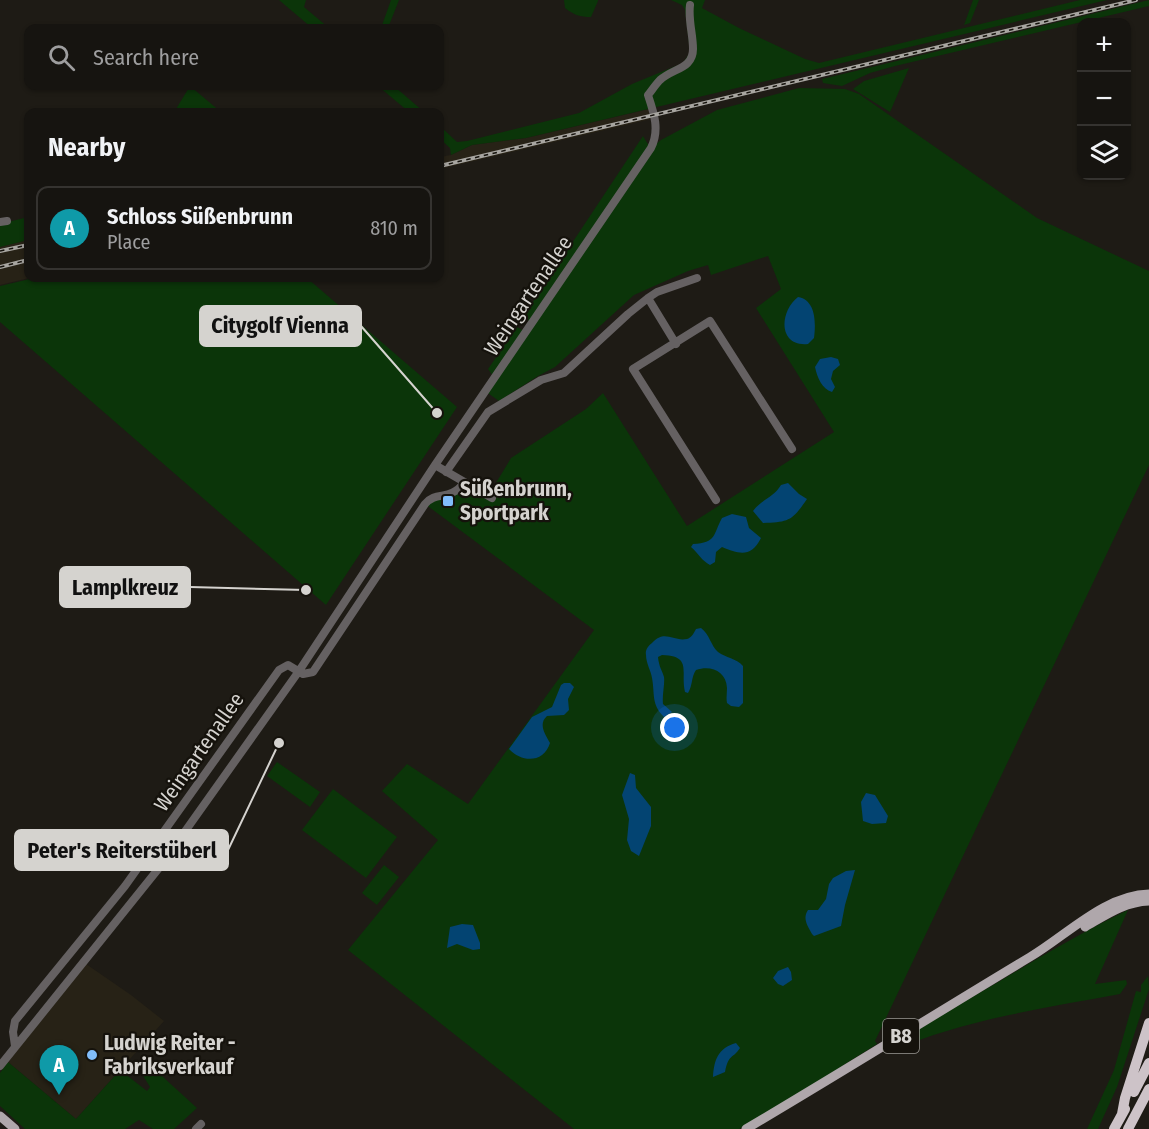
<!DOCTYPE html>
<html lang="en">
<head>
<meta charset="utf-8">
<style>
	:root { --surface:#161410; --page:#1f1d19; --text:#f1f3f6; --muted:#9e9e9f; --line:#353330; --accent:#81bdfa }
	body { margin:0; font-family:"Fira Sans Condensed",sans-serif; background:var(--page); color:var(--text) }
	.controls { position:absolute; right:18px; top:18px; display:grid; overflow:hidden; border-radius:12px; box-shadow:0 2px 4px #0004 }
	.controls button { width:54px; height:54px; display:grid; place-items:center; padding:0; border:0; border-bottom:2px solid var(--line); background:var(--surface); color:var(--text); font:30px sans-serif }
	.you { position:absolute; left:675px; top:728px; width:21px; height:21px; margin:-15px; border:4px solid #fff; border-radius:50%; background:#1a73e8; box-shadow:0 0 0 9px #1a73e833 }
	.badge { display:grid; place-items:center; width:39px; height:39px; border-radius:50%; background:var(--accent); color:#fff; font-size:20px; font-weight:700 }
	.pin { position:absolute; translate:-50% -50px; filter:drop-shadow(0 2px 3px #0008) }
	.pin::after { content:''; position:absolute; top:32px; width:21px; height:18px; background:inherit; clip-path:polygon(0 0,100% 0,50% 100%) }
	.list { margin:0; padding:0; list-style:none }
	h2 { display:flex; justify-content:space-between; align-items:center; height:78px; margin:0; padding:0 24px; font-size:26px }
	h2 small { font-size:20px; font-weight:400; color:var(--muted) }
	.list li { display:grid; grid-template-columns:39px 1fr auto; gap:18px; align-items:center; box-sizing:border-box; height:84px; margin:0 12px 12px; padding:0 12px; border:2px solid var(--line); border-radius:12px }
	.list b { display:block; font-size:22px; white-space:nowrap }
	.list p { margin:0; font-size:20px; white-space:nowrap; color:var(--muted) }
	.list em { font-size:20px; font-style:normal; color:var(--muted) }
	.icon { flex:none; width:33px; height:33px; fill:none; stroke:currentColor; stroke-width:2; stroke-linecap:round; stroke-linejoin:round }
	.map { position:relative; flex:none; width:1149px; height:1129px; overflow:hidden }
	.search { position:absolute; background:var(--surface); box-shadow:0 2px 4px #0004; left:24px; top:24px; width:420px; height:66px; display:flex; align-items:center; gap:15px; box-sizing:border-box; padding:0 21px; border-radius:12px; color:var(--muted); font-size:22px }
	.panel { position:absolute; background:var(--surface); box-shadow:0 2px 4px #0004; left:24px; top:108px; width:420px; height:174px; border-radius:12px }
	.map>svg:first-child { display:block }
	.built { fill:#272216 }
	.green { fill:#0b3509 }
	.water { fill:#034472 }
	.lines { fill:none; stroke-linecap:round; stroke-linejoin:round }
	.minor { stroke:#656162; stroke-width:8 }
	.major { stroke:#afa7ab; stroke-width:9 }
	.highway { stroke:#cdc3c8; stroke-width:10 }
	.rail-casing { stroke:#a7a5a0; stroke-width:4 }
	.rail { stroke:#15120c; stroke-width:1.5; stroke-dasharray:4.5; stroke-linecap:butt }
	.poi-dot { fill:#81bdfa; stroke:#15120c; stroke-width:2 }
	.labels { text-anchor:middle; stroke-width:4.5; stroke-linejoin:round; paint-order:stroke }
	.shield { fill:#15120c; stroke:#9b9994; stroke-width:1.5 }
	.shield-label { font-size:20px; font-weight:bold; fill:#d5d3cf }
	.street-label { font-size:21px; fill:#d5d3cf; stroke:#15120c }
	.poi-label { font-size:21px; font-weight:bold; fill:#d5d3cf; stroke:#15120c; text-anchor:start }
	.leader { fill:none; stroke:#d5d3cf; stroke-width:2 }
	.callout-dot { fill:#d5d3cf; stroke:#15120c; stroke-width:2 }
	.callout { fill:#d5d3cf; stroke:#d5d3cf; stroke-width:2 }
	.callout-label { font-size:22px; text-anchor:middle; font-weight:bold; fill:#111 }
</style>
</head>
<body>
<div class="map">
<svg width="1149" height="1129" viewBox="0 0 1149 1129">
	<rect width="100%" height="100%" fill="#1e1b15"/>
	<!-- built -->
	<path class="built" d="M 649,109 L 651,119 L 440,169 L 440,157 L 451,155 L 472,145 L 526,138 Z
		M 28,240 L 29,278 L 0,285 L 0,247 Z
		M 86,964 L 131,995 L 164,1021 L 76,1119 L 8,1062 Z"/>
	<!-- green -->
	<path class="green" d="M 279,0 L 306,0 L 304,7 L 329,28 L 312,28 Z
		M 391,0 L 399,0 L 388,28 L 381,28 Z
		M 564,0 L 598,0 L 598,1 L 591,17 C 580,17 574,15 565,8 Z
		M 671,0 L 705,0 L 702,8 L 739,28 L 805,59 L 819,63 L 1080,0 L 1107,0 L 526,138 L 472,145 L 451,155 L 450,148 L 440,139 L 440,126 L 457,142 L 467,141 L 579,113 L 632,84 L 683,63 L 690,52 L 685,10 L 682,5 Z
		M 973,0 L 979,0 L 970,23 L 964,25 Z
		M 1149,0 L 1149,6 L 895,66 L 870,73 L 842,86 L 823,83 L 822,79 Z
		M 909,68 L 890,112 L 853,89 L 864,81 Z
		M 190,86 L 221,112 L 181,112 L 176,109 Z
		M 378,86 L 394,86 L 424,112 L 409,112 Z
		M 799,88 L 845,89 L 859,94 L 1037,218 L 1149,271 L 1149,465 L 875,1041 L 877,1044 L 842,1066 L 842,1067 L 739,1129 L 574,1129 L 348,950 L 438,840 L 382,791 L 407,764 L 468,804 L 594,630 L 425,504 L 448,496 L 464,483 L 488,496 L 511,458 L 586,409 L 603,393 L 687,526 L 834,432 L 756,308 L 781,289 L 768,256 L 711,275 L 708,265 L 688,271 L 634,295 L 555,367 L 538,376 L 499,401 L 485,391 L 651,148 L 661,140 L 717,110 Z
		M 643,136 L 649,146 L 529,322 L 525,314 Z
		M 28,217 L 28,240 L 0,247 L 0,224 Z
		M 34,278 L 307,278 L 457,407 L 326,605 L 0,322 L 0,286 Z
		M 517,327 L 524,331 L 493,376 L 488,369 Z
		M 277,762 L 320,792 L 310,807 L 267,776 Z
		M 333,789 L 397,837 L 366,878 L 302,830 Z
		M 384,865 L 399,877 L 377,905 L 362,893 Z
		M 1128,910 L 1095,984 L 1126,980 L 1127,984 L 1120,994 C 1045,1008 962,1020 892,1051 L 890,1048 C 926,1024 963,1002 1000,981 C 1042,956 1084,931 1128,910 Z
		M 1148,976 L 1149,989 L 1117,1087 L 1098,1129 L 1087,1129 L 1114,1070 L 1136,991 L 1141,992 L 1141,985 Z
		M 8,1062 L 76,1119 L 120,1070 L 147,1091 L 150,1087 L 142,1074 L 151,1066 L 197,1108 L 174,1129 L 153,1129 L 139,1120 L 125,1129 L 25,1129 L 0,1106 L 0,1073 Z"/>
	<!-- water -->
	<path class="water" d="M 798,297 C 816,300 816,323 814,338 L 808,344 C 778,347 779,312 798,297 Z
		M 831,357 L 838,359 L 840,365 L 833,371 L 831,379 L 835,387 L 832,392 C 822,389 817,377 815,367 L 820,359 Z
		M 788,483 L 799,494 L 807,499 C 792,521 789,522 763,523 L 753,511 C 761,500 774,497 781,485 Z
		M 732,514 L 746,517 L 749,528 L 761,538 C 751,558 739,554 722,547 L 716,552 L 715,562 L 710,565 C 702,561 698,553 691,547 L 693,544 C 717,543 713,534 722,518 Z
		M 701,628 C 710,635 711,646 718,652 C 726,658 736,658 743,666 L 743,703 L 739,707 L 731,706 L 727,703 C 726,698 727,693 727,688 C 726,671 711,665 696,670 C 691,677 693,685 688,693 L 685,692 C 680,672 693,656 662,655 L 658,657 C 659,667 662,670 664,677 C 665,684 662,695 663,704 L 672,712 L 664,717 C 651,704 655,694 652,678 C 651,671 646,663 646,655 C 645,650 648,646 652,643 C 665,629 673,642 687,639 C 691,638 694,633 696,629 Z
		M 564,683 L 570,683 L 574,687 L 568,699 L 569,710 L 564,715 L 547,716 C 538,724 545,734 550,743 C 544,763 522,763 509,749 L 532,717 L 552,707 L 561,685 Z
		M 630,773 L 635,775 L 636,788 L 651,807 L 651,826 L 639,856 L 631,851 L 627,840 L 629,819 L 622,795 Z
		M 866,793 L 875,795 L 888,816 L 886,823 L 872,824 L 863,821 L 861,802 Z
		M 855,870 L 845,905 L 841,926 L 814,936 L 812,934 C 808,926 802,919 808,910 L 818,910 L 826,899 L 829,884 L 833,878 L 846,871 Z
		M 462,924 L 473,925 L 480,943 L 480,949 L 473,950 L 457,944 L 447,948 L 450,927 Z
		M 788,967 L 791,972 L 792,980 L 783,986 L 778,984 L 773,978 L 778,971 Z
		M 736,1043 L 740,1048 C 732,1060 729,1053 725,1072 L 713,1077 C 714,1060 718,1048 736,1043 Z"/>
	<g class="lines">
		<!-- minor -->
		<path class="minor" d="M 0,222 L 7,221
			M 648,298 L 676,344
			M 435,465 L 492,498
			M 446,472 L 488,412 L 541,380 L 564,373 L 628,314 L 648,298 L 657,292 L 697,278
			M 716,500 L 633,369 L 710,321 L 792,449
			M 15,1046 L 13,1032 L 15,1021 L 125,886 L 279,670 L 288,665 L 303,674 L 313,672 L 425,504 C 437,490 449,502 464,483
			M 0,1066 L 159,868 L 299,671 L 435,465 L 651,148 C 660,130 654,113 648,95 C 652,90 656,84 660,80 C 673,68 693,69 693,49 C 693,34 688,20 690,5
			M 196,1129 L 201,1124"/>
		<!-- major -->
		<path class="major" d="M 1085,927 C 1106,915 1124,902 1149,901
			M 0,1116 L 15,1129
			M 746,1129 C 841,1073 935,1014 1030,957 C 1067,935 1105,895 1149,894"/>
		<!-- highway -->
		<path class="highway" d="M 1134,1092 L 1149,1063
			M 1122,1114 L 1125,1098 L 1149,1023
			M 1114,1129 L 1125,1109
			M 1128,1129 L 1149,1089"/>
		<defs>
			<path id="rail" d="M 440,166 L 1136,0
				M 0,251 L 28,245
				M 0,267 L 28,260"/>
		</defs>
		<!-- rail casing -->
		<use href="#rail" class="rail-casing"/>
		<!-- rail -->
		<use href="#rail" class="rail"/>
	</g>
	<!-- markers -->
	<g class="poi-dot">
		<rect x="442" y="495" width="12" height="12" rx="3"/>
		<circle cx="92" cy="1055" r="6"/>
	</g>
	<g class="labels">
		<!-- shield labels -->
		<rect class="shield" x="883" y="1019" width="36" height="34" rx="4.5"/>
		<g class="shield-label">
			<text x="901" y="1043">B8</text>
		</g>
		<!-- street labels -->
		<g class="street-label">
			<text transform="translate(528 296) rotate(-56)" y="7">Weingartenallee</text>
			<text transform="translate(199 752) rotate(-55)" y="7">Weingartenallee</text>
		</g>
		<!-- poi labels -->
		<g class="poi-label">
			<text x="460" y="496">Süßenbrunn,<tspan x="460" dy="24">Sportpark</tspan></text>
			<text x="104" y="1050">Ludwig Reiter -<tspan x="104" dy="24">Fabriksverkauf</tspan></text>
		</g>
	</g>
	<!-- callouts -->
	<path class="leader" d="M437 413L361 326M306 590L190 587M279 743L228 850"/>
	<g class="callout-dot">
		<circle cx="437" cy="413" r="6"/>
		<circle cx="306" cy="590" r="6"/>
		<circle cx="279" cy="743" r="6"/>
	</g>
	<g class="callout">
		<rect x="200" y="306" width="161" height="40" rx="6"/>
		<rect x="60" y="567" width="130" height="40" rx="6"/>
		<rect x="15" y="830" width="213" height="40" rx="6"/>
	</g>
	<g class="callout-label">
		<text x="280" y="333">Citygolf Vienna</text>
		<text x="125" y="595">Lamplkreuz</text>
		<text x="122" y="858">Peter's Reiterstüberl</text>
	</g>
</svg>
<div class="controls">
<button>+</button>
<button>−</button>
<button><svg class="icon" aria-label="layers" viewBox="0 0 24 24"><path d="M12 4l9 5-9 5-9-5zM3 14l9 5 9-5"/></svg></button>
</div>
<div class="you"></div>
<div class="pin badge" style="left:59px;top:1095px;background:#0f9aa8">A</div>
<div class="search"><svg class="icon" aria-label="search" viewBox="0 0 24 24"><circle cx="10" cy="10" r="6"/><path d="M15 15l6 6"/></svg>Search here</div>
<section class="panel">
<h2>Nearby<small></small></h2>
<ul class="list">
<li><span class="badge" style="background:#0f9aa8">A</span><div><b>Schloss Süßenbrunn</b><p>Place</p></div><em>810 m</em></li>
</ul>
</section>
</div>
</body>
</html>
